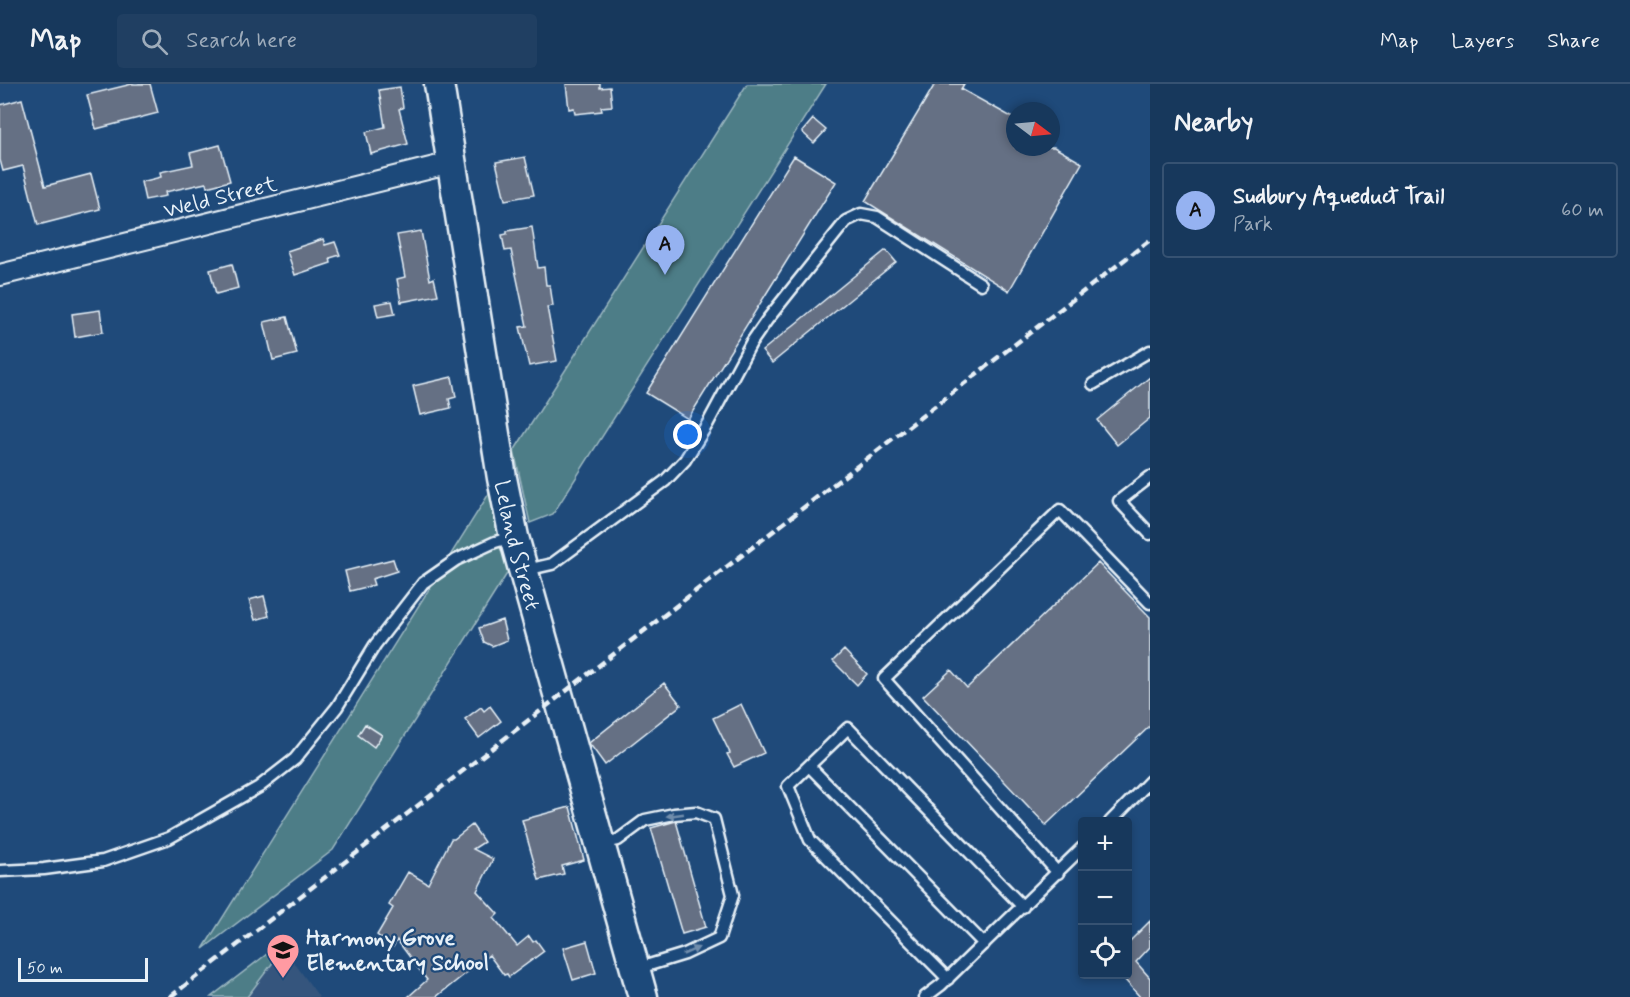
<!DOCTYPE html>
<html lang="en">
<head>
<meta charset="utf-8">
<style>
	:root { --surface:#17385c; --page:#203f62; --text:#f1f3f6; --muted:#9eacbb; --line:#365272; --accent:#95b2f1 }
	body { margin:0; font-family:Mynerve,sans-serif; background:var(--page); color:var(--text) }
	.controls { position:absolute; right:18px; bottom:18px; display:grid; overflow:hidden; border-radius:6px; box-shadow:0 3px 9px #0003 }
	.controls button { width:54px; height:54px; display:grid; place-items:center; padding:0; border:0; border-bottom:2px solid var(--line); background:var(--surface); color:var(--text); font:30px sans-serif }
	.compass { position:absolute; left:1006px; top:18px; width:54px; height:54px; border-radius:50%; background:var(--surface); box-shadow:0 3px 9px #0003; rotate:106deg }
	.scale { position:absolute; left:18px; bottom:15px; width:130px; box-sizing:border-box; padding-left:6px; border:3px solid #e8f1f8; border-top:0; font-size:16px; line-height:21px; white-space:nowrap; color:#e8f1f8; -webkit-text-stroke:4px #1f4a7a; paint-order:stroke }
	.you { position:absolute; left:688px; top:351px; width:21px; height:21px; margin:-15px; border:4px solid #fff; border-radius:50%; background:#1a73e8; box-shadow:0 0 0 9px #1a73e833 }
	.badge { display:grid; place-items:center; width:39px; height:39px; border-radius:50%; background:var(--accent); color:#111; font-size:20px; font-weight:700 }
	.pin { position:absolute; translate:-50% -50px; filter:drop-shadow(0 2px 3px #0008) }
	.pin::after { content:''; position:absolute; top:32px; width:21px; height:18px; background:inherit; clip-path:polygon(0 0,100% 0,50% 100%) }
	.list { margin:0; padding:0; list-style:none }
	h2 { display:flex; justify-content:space-between; align-items:center; height:78px; margin:0; padding:0 24px; font-size:26px }
	h2 small { font-size:20px; font-weight:400; color:var(--muted) }
	.list li { display:grid; grid-template-columns:39px 1fr auto; gap:18px; align-items:center; box-sizing:border-box; height:96px; margin:0 12px 12px; padding:0 12px; border:2px solid var(--line); border-radius:6px }
	.list b { display:block; font-size:22px; white-space:nowrap }
	.list p { margin:0; font-size:20px; white-space:nowrap; color:var(--muted) }
	.list em { font-size:20px; font-style:normal; color:var(--muted) }
	.icon { flex:none; width:33px; height:33px; fill:none; stroke:currentColor; stroke-width:2; stroke-linecap:round; stroke-linejoin:round }
	.map { position:relative; flex:none; width:1150px; height:913px; overflow:hidden }
	header { display:flex; align-items:center; gap:36px; box-sizing:border-box; height:84px; padding:0 30px; background:var(--surface); border-bottom:2px solid var(--line) }
	header strong { font-size:28px }
	nav { display:flex; gap:33px; margin-inline-start:auto; font-size:21px }
	.search { width:420px; height:54px; background:var(--page); display:flex; align-items:center; gap:15px; box-sizing:border-box; padding:0 21px; border-radius:6px; color:var(--muted); font-size:22px }
	main { display:flex }
	aside { flex:1; background:var(--surface) }
	.map>svg:first-child { display:block }
	.built { fill:#34557d }
	.green { fill:#4e7d87; stroke:#9bb7c0; stroke-width:1.5 }
	.building { fill:#657084; stroke:#e8f1f8; stroke-width:1.5 }
	.lines { fill:none; stroke-linecap:round; stroke-linejoin:round }
	.lane-casing { stroke:#e8f1f8; stroke-width:15 }
	.street-casing { stroke:#e8f1f8; stroke-width:24 }
	.secondary-casing { stroke:#e8f1f8; stroke-width:33 }
	.lane { stroke:#1f4a7a; stroke-width:10 }
	.street { stroke:#1f4a7a; stroke-width:20 }
	.secondary { stroke:#1f4a7a; stroke-width:28 }
	.rail { stroke:#e8f1f8; stroke-width:4.5; stroke-dasharray:9 4.5; stroke-linecap:butt }
	.oneway { fill:#6f8dac }
	.labels { text-anchor:middle; stroke-width:4.5; stroke-linejoin:round; paint-order:stroke }
	.street-label { font-size:22px; fill:#e8f1f8; stroke:#1f4a7a }
	.poi-label { font-size:22px; font-weight:bold; fill:#e8f1f8; stroke:#1f4a7a; text-anchor:start }
</style>
</head>
<body>
<header>
<strong>Map</strong>
<div class="search"><svg class="icon" aria-label="search" viewBox="0 0 24 24"><circle cx="10" cy="10" r="6"/><path d="M15 15l6 6"/></svg>Search here</div>
<nav><a>Map</a><a>Layers</a><a>Share</a></nav>
</header>
<main>
<div class="map">
<svg width="1150" height="913" viewBox="0 0 1150 913">
	<rect width="100%" height="100%" fill="#1f4a7a"/>
	<filter id="ink" filterUnits="userSpaceOnUse"><feTurbulence type="fractalNoise" baseFrequency=".0167" numOctaves="2"/><feDisplacementMap in="SourceGraphic" scale="12" xChannelSelector="R" yChannelSelector="G"/><feConvolveMatrix kernelMatrix="1 2 1 2 8 2 1 2 1" color-interpolation-filters="sRGB"/></filter>
	<g filter="url(#ink)">
		<!-- built -->
		<path class="built" d="M 286,867 L 319,913 L 247,913 L 274,877 Z"/>
		<!-- green -->
		<path class="green" d="M 747,0 L 826,0 L 553,430 L 530,439 L 514,367 Z
			M 490,408 L 508,488 L 333,766 L 203,865 Z
			M 280,860 L 286,867 L 274,877 L 247,913 L 211,913 Z"/>
		<!-- building -->
		<path class="building" d="M 132,0 L 150,0 L 158,29 L 96,45 L 87,11 Z
			M 566,0 L 600,0 L 600,4 L 610,3 L 612,22 L 601,23 L 602,27 L 575,30 L 574,24 L 569,25 Z
			M 935,0 L 964,0 L 961,5 L 1015,35 L 1015,63 L 1054,63 L 1082,79 L 1009,207 L 865,117 Z
			M 400,3 L 403,24 L 399,25 L 408,60 L 371,70 L 366,48 L 385,43 L 379,6 Z
			M 22,15 L 45,102 L 91,90 L 100,125 L 38,141 L 23,82 L 3,87 L 0,76 L 0,21 Z
			M 813,35 L 826,46 L 814,59 L 802,48 Z
			M 220,61 L 230,97 L 207,103 L 206,99 L 165,108 L 166,112 L 145,116 L 141,98 L 161,93 L 160,88 L 193,81 L 190,69 Z
			M 794,72 L 836,98 L 688,335 L 646,309 Z
			M 525,73 L 534,111 L 505,116 L 496,78 Z
			M 532,143 L 538,184 L 544,183 L 546,201 L 550,201 L 553,222 L 547,223 L 557,277 L 529,282 L 520,243 L 527,242 L 512,171 L 511,166 L 505,167 L 502,151 L 507,150 L 507,147 Z
			M 421,147 L 430,196 L 434,194 L 438,211 L 401,218 L 397,195 L 405,193 L 397,151 Z
			M 323,155 L 325,161 L 335,158 L 340,171 L 330,174 L 331,179 L 295,191 L 287,167 Z
			M 886,166 L 896,178 L 772,279 L 762,267 Z
			M 232,180 L 238,204 L 216,210 L 210,186 Z
			M 392,217 L 395,230 L 378,233 L 375,220 Z
			M 100,226 L 103,248 L 75,253 L 72,230 Z
			M 287,233 L 297,270 L 273,276 L 264,238 Z
			M 452,293 L 456,313 L 449,315 L 451,324 L 420,331 L 413,302 Z
			M 1150,293 L 1150,334 L 1117,361 L 1097,336 Z
			M 393,475 L 397,487 L 372,495 L 374,501 L 350,507 L 345,487 Z
			M 1098,479 L 1150,533 L 1150,642 L 1046,741 L 923,612 L 951,586 L 967,604 Z
			M 264,512 L 269,532 L 255,536 L 249,516 Z
			M 502,536 L 507,556 L 492,562 L 484,558 L 479,544 Z
			M 844,566 L 867,590 L 857,601 L 833,577 Z
			M 664,599 L 681,621 L 605,681 L 589,659 Z
			M 741,620 L 764,669 L 734,683 L 727,670 L 730,669 L 713,634 Z
			M 490,622 L 501,637 L 479,654 L 465,635 L 481,623 L 484,627 Z
			M 365,640 L 382,651 L 374,663 L 358,651 Z
			M 570,723 L 584,776 L 562,782 L 564,790 L 539,796 L 522,736 Z
			M 676,737 L 706,843 L 682,850 L 651,744 Z
			M 472,741 L 484,758 L 473,765 L 493,775 L 477,807 L 498,830 L 494,834 L 517,862 L 529,852 L 533,858 L 536,856 L 544,867 L 509,893 L 507,890 L 504,891 L 489,871 L 436,913 L 408,913 L 427,896 L 397,856 L 393,863 L 377,851 L 393,824 L 389,821 L 408,788 L 428,800 L 451,755 L 454,755 Z
			M 1150,837 L 1150,863 L 1136,878 L 1150,894 L 1150,913 L 1140,913 L 1125,896 L 1128,893 L 1128,859 Z
			M 587,857 L 596,889 L 573,896 L 563,864 Z"/>
		<g class="lines">
			<defs>
				<path id="lane" d="M 1093,300 L 1150,267
					M 1150,393 L 1119,417 L 1150,450
					M 526,486 L 552,480 L 665,397 L 685,376 L 708,339 L 751,259 L 767,236 L 846,137 L 861,130 L 877,133 L 981,200
					M 809,682 L 984,860
					M 1110,738 L 1150,697
					M 600,760 L 618,756 L 645,736 L 674,730 L 696,728 L 714,735 L 733,811 L 719,854 L 685,870 L 636,885
					M 0,787 L 44,785 L 103,777 L 169,754 L 259,703 L 295,675 L 337,623 L 375,561 L 423,499 L 456,476 L 495,458 L 513,453
					M 1058,789 L 884,595 L 1060,426 L 1150,519
					M 948,895 L 810,756 L 788,702 L 848,644 L 1023,823
					M 925,913 L 941,901 L 1082,764"/>
				<path id="street" d="M 0,191 L 451,79"/>
				<g id="secondary">
					<path id="s1" d="M 439,0 L 502,394 L 514,453 L 643,913"/>
				</g>
			</defs>
			<!-- lane casing -->
			<use href="#lane" class="lane-casing"/>
			<!-- street casing -->
			<use href="#street" class="street-casing"/>
			<!-- secondary casing -->
			<use href="#secondary" class="secondary-casing"/>
			<!-- lane -->
			<use href="#lane" class="lane"/>
			<!-- street -->
			<use href="#street" class="street"/>
			<!-- secondary -->
			<use href="#secondary" class="secondary"/>
			<!-- rail -->
			<path class="rail" d="M 170,913 L 1150,156"/>
		</g>
		<!-- one-way arrows -->
		<defs><path id="oneway-solid" d="M-6-.8H1V-3.2L6.5 0L1 3.2V.8H-6Z" transform="scale(1.5)"/></defs>
		<g class="oneway">
			<use href="#oneway-solid" transform="translate(675 731) rotate(172)"/>
			<use href="#oneway-solid" transform="translate(691 867) rotate(-24)"/>
		</g>
	</g>
	<!-- icons -->
	<defs>
		<symbol id="school-pin" viewBox="-11 -11 22 30"><path d="M0 17L-7.5 6A9.5 9.5 0 1 1 7.5 6Z" fill="#ff9aa2" stroke="#1f4a7a"/><path d="M0-5L7-2L0 1L-7-2ZM-4 1L0 2.5L4 1V4Q0 6-4 4Z" fill="#111"/></symbol>
	</defs>
	<g fill-rule="evenodd">
		<use href="#school-pin" x="264" y="847" width="38" height="52"/>
	</g>
	<g class="labels">
		<!-- street labels -->
		<g class="street-label">
			<text transform="translate(220 112) rotate(-14)" y="8">Weld Street</text>
			<text dy="8" stroke="none"><textPath href="#s1" startOffset="468">Leland Street</textPath></text>
		</g>
		<!-- poi labels -->
		<g class="poi-label">
			<text x="306" y="861">Harmony Grove<tspan x="306" dy="25">Elementary School</tspan></text>
		</g>
	</g>
</svg>
<div class="controls">
<button>+</button>
<button>−</button>
<button><svg class="icon" aria-label="locate" viewBox="0 0 24 24"><circle cx="12" cy="12" r="6"/><path d="M12 2v4M12 18v4M2 12h4M18 12h4"/></svg></button>
</div>
<svg class="compass" viewBox="-18 -18 36 36"><path d="M0-13l5 13h-10z" fill="#e53935"/><path d="M0 13l5-13h-10z" fill="#9eacbb"/></svg>
<div class="scale">50 m</div>
<div class="you"></div>
<div class="pin badge" style="left:665px;top:191px">A</div>
</div>
<aside>
<h2>Nearby<small></small></h2>
<ul class="list">
<li><span class="badge">A</span><div><b>Sudbury Aqueduct Trail</b><p>Park</p></div><em>60 m</em></li>
</ul>
</aside>
</main>
</body>
</html>
